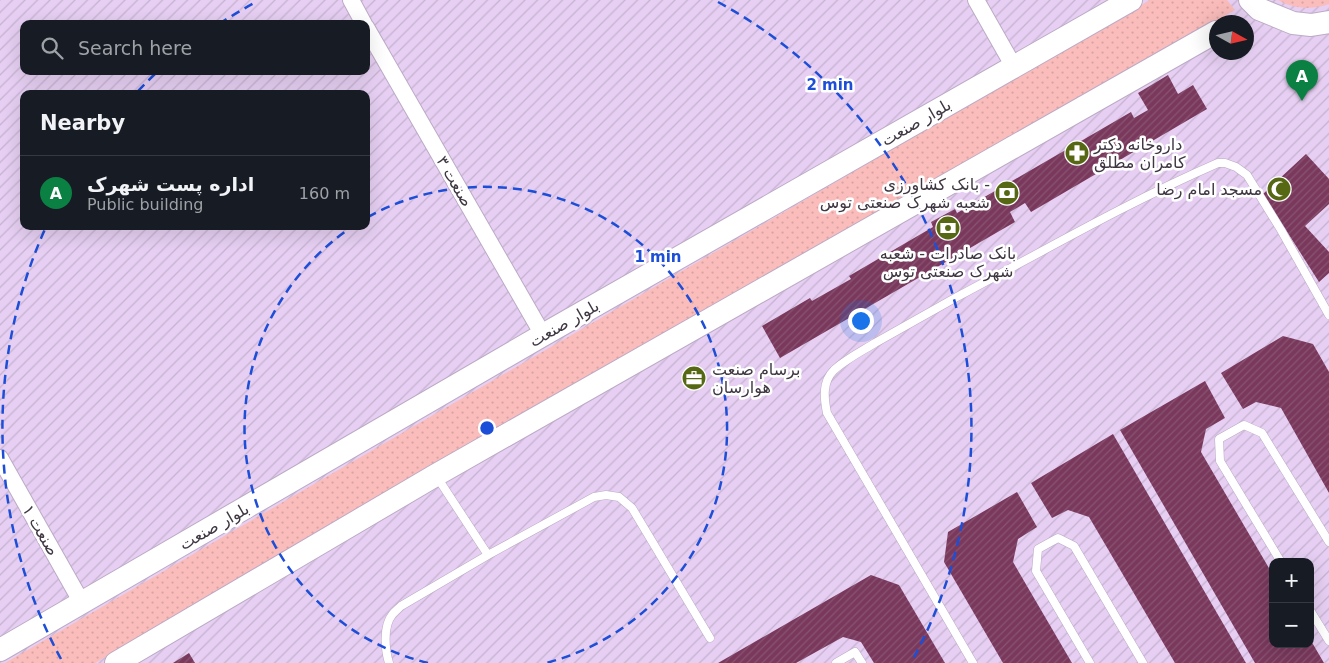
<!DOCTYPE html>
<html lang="en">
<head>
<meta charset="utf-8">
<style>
	:root { --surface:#171b24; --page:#20242c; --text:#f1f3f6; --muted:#9ea1a6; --line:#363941; --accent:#0b8043 }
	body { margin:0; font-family:"DejaVu Sans","Noto Sans Arabic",sans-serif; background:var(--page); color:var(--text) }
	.controls { position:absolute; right:15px; bottom:15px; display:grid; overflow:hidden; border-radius:10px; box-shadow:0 5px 20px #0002 }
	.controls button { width:45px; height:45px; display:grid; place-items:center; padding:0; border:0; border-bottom:1px solid var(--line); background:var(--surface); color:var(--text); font:25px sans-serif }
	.compass { position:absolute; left:1209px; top:15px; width:45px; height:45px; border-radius:50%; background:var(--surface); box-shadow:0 5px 20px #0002; rotate:98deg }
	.you { position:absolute; left:860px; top:320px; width:18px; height:18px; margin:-12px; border:4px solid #fff; border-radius:50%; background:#1a73e8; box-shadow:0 0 0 8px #1a73e833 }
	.badge { display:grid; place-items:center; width:32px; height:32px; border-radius:50%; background:var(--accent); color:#fff; font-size:16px; font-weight:700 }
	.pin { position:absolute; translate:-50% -41px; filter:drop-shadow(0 1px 2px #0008) }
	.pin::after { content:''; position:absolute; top:26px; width:18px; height:15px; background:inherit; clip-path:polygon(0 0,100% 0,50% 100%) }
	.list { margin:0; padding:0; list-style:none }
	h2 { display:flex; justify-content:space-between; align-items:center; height:65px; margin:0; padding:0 20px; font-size:21px }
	h2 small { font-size:16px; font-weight:400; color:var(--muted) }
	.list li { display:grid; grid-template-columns:32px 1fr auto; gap:15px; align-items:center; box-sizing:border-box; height:75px; padding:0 20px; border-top:1px solid var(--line) }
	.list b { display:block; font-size:19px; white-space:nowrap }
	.list p { margin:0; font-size:16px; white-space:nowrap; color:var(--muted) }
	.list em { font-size:16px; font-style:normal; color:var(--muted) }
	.icon { flex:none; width:28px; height:28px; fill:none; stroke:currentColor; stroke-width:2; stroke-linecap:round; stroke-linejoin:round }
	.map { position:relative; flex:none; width:1329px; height:663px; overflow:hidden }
	.search { position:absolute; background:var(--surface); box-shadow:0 5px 20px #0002; left:20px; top:20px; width:350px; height:55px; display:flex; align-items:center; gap:12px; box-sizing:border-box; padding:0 18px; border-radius:10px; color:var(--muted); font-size:19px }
	.panel { position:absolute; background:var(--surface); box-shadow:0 5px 20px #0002; left:20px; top:90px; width:350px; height:140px; border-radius:10px }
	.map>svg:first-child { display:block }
	.industrial { fill:url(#industrial-furrows); fill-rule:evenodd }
	.grass { fill:url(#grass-dots) }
	.building { fill:url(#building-hatch) }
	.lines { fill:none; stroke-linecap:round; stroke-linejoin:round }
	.lane-casing { stroke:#bcaac6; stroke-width:9 }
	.street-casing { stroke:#bcaac6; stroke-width:18 }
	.secondary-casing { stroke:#bcaac6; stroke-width:24 }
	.lane { stroke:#fff; stroke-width:8 }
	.street { stroke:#fff; stroke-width:16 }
	.secondary { stroke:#fff; stroke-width:22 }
	.ring { fill:none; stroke:#1d4ed8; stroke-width:2.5; stroke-dasharray:9 6 }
	.labels { text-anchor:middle; stroke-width:5; stroke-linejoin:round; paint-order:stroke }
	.street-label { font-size:16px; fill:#3e3641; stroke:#fff }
	.poi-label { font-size:16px; fill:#3e3641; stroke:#fff; text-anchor:start }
	.centre { fill:#1d4ed8; stroke:#fff; stroke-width:2.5 }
	.ring-label { font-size:15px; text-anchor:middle; font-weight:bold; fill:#1d4ed8; stroke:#fff; stroke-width:5; stroke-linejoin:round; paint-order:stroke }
</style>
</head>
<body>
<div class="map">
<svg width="1329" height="663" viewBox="0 0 1329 663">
	<defs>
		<pattern id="industrial-furrows" width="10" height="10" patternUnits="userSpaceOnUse" patternTransform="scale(1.25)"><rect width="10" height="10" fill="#e6cff2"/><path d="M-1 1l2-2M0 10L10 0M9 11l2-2" fill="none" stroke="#c6b2d1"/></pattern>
		<pattern id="grass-dots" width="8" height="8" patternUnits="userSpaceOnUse" patternTransform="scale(1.25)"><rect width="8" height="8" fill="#fbbdbb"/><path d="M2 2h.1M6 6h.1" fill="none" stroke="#d8a3a2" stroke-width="1.8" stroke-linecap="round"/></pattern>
		<pattern id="building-hatch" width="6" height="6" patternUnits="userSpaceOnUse" patternTransform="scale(1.25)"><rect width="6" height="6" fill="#79385c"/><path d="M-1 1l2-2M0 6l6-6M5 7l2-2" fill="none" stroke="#885471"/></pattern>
	</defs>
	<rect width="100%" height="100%" fill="#efdcf9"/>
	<!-- industrial -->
	<path class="industrial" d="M 0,0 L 1329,0 L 1329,663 L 0,663 ZM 1216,22 L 1246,22 L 1246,52 L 1216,52 ZM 24,24 L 366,24 L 366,71 L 24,71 ZM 24,94 L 366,94 L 366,226 L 24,226 ZM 1273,562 L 1310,562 L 1310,644 L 1273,644 Z"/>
	<!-- grass -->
	<path class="grass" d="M 1150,0 L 1227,0 L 1235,10 L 95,663 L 5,663 Z
		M 1278,0 L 1329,0 L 1329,4 C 1313,10 1293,9 1278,0 Z"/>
	<!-- building -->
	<path class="building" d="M 1168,75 L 1178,94 L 1193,85 L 1207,109 L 1031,212 L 1025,203 L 1010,212 L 1015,222 L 780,358 L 762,326 L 810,298 L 812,301 L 851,279 L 849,276 L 933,227 L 931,222 L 955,209 L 957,213 L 1131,112 L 1134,118 L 1148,110 L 1138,93 Z
		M 1306,154 L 1329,179 L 1329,204 L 1305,226 L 1329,252 L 1329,273 L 1319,282 L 1263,194 Z
		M 1283,336 L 1313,344 L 1329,372 L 1329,493 L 1281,408 L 1256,402 L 1243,409 L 1221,373 Z
		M 1205,381 L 1225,418 L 1206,429 L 1201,452 L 1273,575 L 1273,644 L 1310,644 L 1310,639 L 1324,663 L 1255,663 L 1120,430 Z
		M 1113,434 L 1246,663 L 1175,663 L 1089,517 L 1068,510 L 1052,518 L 1031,483 Z
		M 1017,492 L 1037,527 L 1018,539 L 1013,562 L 1072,663 L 1003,663 L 944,562 L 948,532 Z
		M 871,575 L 899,585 L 945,663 L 874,663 L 861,642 L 843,637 L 796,663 L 718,663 Z
		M 189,653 L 195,663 L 173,663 Z"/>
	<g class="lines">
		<defs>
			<path id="lane" d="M 437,477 L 488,555
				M 1281,562 L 1220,461 L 1219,439 L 1244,425 L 1262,433 L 1329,542
				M 1310,610 L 1329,641
				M 389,663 C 385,650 383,626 392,615 C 394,612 398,609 401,606 L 488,555 L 594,497 L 606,495 L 619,497 L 632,508 L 710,638
				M 836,663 L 855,652 L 862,663
				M 973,663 L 827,413 C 824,398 822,382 834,370 C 846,359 862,351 875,343 C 902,328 928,313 955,298 C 1042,252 1128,202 1218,163 L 1225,163 L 1236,167 L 1247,175 L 1281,230 L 1329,315
				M 1090,663 L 1036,571 L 1038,549 L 1058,538 L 1074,546 L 1143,663"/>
			<path id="street" d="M 351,0 L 364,24
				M 976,0 L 1014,67
				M 366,27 L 543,335
				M 0,458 L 82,603"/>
			<path id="secondary" d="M 1250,0 L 1259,9 L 1293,23 L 1311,25 L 1329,22
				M 0,650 L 543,335 L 1131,0
				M 116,663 L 436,475 L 1216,32"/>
		</defs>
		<!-- lane casing -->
		<use href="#lane" class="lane-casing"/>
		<!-- street casing -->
		<use href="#street" class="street-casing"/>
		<!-- secondary casing -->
		<use href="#secondary" class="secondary-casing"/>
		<!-- lane -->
		<use href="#lane" class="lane"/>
		<!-- street -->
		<use href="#street" class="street"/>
		<!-- secondary -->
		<use href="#secondary" class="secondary"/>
	</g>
	<!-- distance rings -->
	<g class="ring">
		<path d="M428 663A242 242 0 0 1 352 227M368 217A242 242 0 1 1 546 663"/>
		<path d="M61 659A485 485 0 0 1 46 227M138 91A485 485 0 0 1 156 73M219 24A485 485 0 0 1 256 2M718 2A485 485 0 0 1 913 659"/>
	</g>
	<!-- icons -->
	<defs>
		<symbol id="pharmacy-disc" viewBox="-11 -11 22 22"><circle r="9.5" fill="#566813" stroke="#fff"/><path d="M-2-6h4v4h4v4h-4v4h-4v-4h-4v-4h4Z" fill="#fff"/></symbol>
		<symbol id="mosque-disc" viewBox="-11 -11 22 22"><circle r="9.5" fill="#566813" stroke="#fff"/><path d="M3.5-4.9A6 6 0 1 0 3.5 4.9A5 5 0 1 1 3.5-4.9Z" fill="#fff"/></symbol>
		<symbol id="bank-disc" viewBox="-11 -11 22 22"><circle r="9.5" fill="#566813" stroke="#fff"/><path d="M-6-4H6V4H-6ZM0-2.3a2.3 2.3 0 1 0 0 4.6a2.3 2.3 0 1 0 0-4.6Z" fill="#fff"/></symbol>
		<symbol id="office-disc" viewBox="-11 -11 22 22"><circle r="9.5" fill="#566813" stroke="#fff"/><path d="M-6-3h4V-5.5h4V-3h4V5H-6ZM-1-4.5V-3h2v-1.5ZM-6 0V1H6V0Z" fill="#fff"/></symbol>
	</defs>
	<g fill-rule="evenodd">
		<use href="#pharmacy-disc" x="1063" y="139" width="28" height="28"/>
		<use href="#mosque-disc" x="1265" y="175" width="28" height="28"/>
		<use href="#bank-disc" x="993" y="179" width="28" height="28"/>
		<use href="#bank-disc" x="934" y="214" width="28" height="28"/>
		<use href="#office-disc" x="680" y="364" width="28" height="28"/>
	</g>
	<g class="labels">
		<!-- street labels -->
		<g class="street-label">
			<text transform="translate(916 122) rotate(-30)" y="6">بلوار صنعت</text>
			<text transform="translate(455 181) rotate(60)" y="6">صنعت ۳</text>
			<text transform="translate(564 323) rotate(-30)" y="6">بلوار صنعت</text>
			<text transform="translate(214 526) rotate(-30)" y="6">بلوار صنعت</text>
			<text transform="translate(41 530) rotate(60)" y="6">صنعت ۱</text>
		</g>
		<!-- poi labels -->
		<g class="poi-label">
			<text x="1094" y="150">داروخانه دکتر<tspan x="1094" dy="18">کامران مطلق</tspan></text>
			<text x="990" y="190" text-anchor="end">بانک کشاورزی -<tspan x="990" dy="18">شعبه شهرک صنعتی توس</tspan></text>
			<text x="1262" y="195" text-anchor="end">مسجد امام رضا</text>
			<text x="948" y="259" text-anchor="middle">بانک صادرات - شعبه<tspan x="948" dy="18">شهرک صنعتی توس</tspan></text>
			<text x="712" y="375">برسام صنعت<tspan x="712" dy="18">هوارسان</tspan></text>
		</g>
	</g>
	<circle cx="487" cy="428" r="8" class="centre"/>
	<g class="ring-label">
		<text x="830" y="90">2 min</text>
		<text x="658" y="262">1 min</text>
	</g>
</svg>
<div class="controls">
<button>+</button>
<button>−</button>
</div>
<svg class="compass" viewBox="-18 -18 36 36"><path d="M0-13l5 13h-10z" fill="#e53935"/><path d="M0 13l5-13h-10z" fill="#9ea1a6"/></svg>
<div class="you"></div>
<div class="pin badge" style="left:1302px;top:101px">A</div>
<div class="search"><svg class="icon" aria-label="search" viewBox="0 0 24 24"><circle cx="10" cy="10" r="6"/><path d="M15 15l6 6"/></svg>Search here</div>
<section class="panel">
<h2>Nearby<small></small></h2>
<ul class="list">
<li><span class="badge">A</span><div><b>اداره پست شهرک</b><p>Public building</p></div><em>160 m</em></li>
</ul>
</section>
</div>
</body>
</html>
